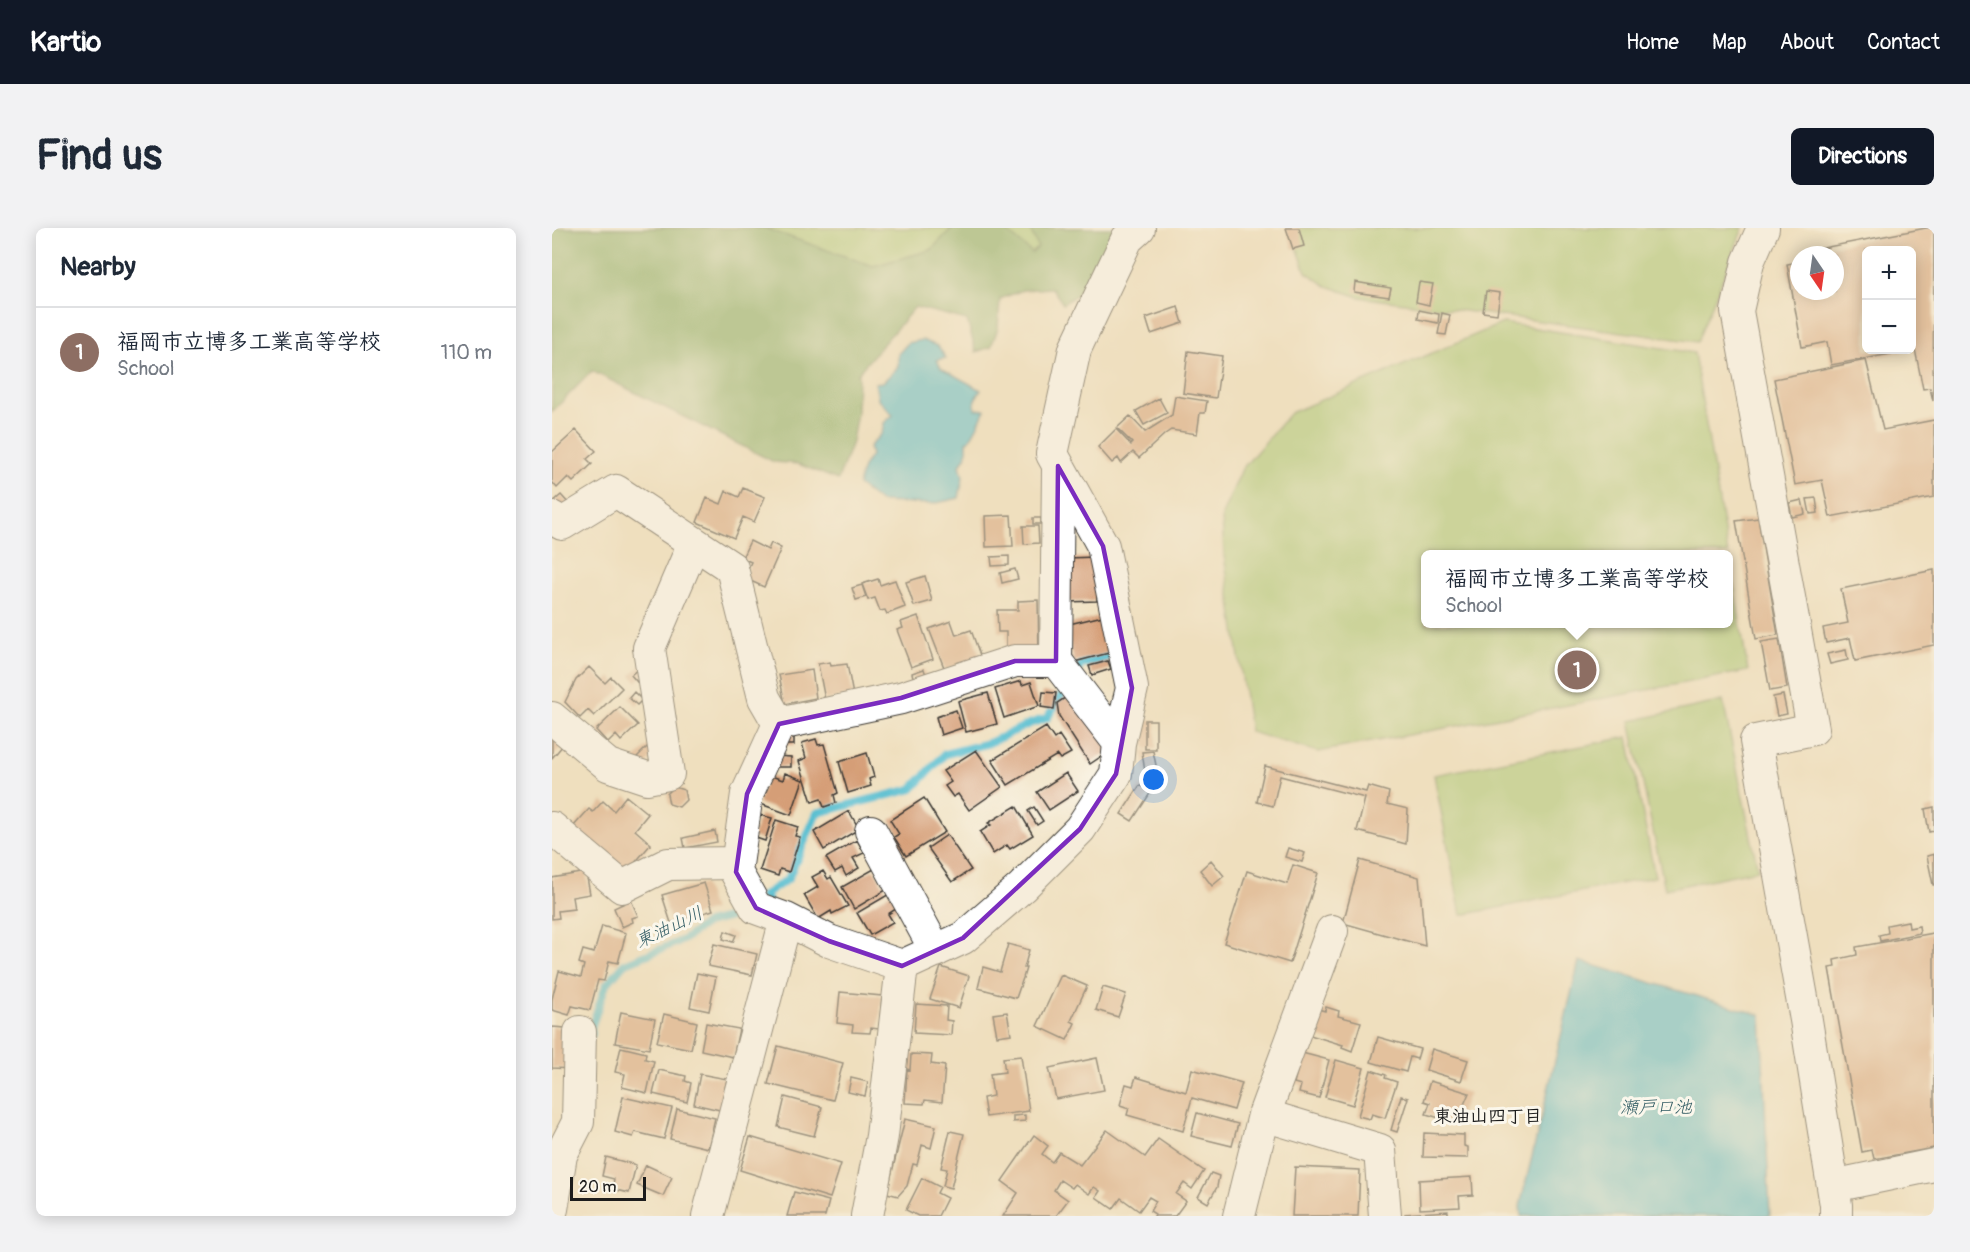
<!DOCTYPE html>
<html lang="en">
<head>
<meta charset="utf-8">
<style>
	:root { --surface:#fff; --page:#f2f2f3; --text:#1f2937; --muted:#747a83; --line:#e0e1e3; --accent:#111827 }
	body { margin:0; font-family:Pangolin,"Klee One",sans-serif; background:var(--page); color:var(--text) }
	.controls { position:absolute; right:18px; top:18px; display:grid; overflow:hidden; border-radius:9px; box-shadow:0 3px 15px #0003 }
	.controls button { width:54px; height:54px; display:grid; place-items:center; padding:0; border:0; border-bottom:2px solid var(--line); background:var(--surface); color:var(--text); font:30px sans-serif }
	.compass { position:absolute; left:1238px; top:18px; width:54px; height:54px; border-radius:50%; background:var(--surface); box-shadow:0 3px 15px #0003; rotate:167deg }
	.scale { position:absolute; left:18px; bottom:15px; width:76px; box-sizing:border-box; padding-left:6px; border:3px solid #1c1c1c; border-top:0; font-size:16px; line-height:21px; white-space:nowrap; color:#1c1c1c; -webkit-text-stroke:4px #fbf7ec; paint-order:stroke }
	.you { position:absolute; left:602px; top:552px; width:21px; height:21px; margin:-15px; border:4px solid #fff; border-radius:50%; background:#1a73e8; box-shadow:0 0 0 9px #1a73e833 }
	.badge { display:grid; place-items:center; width:39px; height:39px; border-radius:50%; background:var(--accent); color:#fff; font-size:20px; font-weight:700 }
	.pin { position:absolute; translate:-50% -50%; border:3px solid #fff; box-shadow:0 2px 6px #0006 }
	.popup { position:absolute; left:869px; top:322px; width:312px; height:78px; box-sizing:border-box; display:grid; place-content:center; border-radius:9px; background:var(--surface); filter:drop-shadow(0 2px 4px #0005); font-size:20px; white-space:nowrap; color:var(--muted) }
	.popup b { font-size:22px; color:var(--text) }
	.popup::after { content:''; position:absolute; left:50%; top:100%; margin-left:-12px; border:12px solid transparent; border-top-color:var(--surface) }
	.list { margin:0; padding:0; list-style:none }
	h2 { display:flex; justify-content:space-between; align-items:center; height:78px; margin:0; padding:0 24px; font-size:26px }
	h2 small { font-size:20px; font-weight:400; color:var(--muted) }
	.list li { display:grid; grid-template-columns:39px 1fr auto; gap:18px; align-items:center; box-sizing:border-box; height:90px; padding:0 24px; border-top:2px solid var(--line) }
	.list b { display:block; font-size:22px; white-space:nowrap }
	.list p { margin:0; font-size:20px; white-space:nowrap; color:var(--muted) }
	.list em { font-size:20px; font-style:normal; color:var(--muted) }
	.map { position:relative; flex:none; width:1382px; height:988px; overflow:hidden; border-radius:9px }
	header { display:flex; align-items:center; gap:36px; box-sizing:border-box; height:84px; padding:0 30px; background:var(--accent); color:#fff }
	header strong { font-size:28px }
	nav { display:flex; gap:33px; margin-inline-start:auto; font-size:21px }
	.intro { display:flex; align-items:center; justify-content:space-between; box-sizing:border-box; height:144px; padding:0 36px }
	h1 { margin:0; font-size:42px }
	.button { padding:15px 27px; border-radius:9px; background:var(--accent); color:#fff; font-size:21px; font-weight:700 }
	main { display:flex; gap:36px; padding:0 36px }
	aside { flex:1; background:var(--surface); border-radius:9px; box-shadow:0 3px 15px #0003 }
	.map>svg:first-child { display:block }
	.green { fill:#a2c66f; stroke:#5f7146; stroke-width:1.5 }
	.forest { fill:#81ab62; stroke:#4e643f; stroke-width:1.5 }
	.water { fill:#54bdd0; stroke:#386c76; stroke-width:1.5 }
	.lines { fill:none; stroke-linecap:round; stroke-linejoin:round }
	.stream { stroke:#54bdd0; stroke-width:8 }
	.building { fill:#d59e77 }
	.minor-casing { stroke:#3c3934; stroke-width:34 }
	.minor { stroke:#fff; stroke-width:32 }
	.marked { fill:none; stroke:#7b2cbf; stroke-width:4.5; stroke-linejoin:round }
	.labels { text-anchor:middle; stroke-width:6; stroke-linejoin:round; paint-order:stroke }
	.water-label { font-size:18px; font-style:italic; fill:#325c64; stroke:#fbf7ec }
	.neighbourhood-label { font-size:18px; font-weight:bold; fill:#1c1c1c; stroke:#fbf7ec }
</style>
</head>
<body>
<header>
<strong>Kartio</strong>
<nav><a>Home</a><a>Map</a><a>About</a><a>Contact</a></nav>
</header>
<div class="intro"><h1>Find us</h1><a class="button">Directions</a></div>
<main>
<aside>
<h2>Nearby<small></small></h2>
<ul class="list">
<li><span class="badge" style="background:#8d6e63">1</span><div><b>福岡市立博多工業高等学校</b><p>School</p></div><em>110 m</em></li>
</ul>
</aside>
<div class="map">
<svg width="1382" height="988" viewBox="0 0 1382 988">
	<rect width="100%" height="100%" fill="#fbf7ec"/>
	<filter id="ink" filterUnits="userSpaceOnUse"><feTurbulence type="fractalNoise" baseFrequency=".0167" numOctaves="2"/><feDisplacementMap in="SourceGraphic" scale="12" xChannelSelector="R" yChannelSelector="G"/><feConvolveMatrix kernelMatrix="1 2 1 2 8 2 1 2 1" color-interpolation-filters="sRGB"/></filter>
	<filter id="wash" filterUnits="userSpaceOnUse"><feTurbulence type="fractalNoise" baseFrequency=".008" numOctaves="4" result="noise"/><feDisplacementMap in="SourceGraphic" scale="24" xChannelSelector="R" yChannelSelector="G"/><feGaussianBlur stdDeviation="1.35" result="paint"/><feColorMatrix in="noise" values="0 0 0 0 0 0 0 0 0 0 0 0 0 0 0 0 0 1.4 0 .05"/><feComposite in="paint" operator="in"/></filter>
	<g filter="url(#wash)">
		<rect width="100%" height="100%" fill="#efdfbe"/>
		<!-- green -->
		<path class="green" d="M 0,0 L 530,0 L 502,33 L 323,74 Z
			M 744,0 L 1191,0 L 1145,114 L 807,69 L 775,58 L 754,44 L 741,8 Z
			M 951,95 L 1142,125 L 1176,326 L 874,326 L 874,396 L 1176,396 L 1177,328 L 1196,443 L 766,524 L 698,504 L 672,327 L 670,287 L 690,241 L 738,185 Z
			M 1171,473 L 1206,642 L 1113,661 L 1078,493 Z
			M 1076,509 L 1103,649 L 909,687 L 882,547 Z"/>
		<!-- forest -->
		<path class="forest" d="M 0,0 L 212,0 L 321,38 L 379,22 L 400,0 L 451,0 L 480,25 L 486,19 L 477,0 L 574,0 L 554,26 L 533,61 L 511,76 L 500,60 L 471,62 L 448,71 L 446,100 L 439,119 L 424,124 L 415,92 L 363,79 L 306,145 L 305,185 L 300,214 L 286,252 L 246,236 L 222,234 L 40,143 L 0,184 Z"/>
		<!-- water -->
		<path class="water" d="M 370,112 L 386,118 L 394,130 L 385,132 L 389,140 L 429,162 L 423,171 L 423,181 L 433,182 C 427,193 424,205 415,214 L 415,226 L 408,237 L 411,249 L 407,270 L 380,276 L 328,274 L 306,257 L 311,239 L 319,227 L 317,219 L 330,205 L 332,195 L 341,187 L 326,171 L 323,155 L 331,154 L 346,139 L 346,126 L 356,115 Z
			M 1027,733 L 1209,787 L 1218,988 L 969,988 L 968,978 Z"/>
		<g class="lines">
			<!-- stream -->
			<path class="stream" d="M 523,446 L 529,437 L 564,427
				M 215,671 L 211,668 L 236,651 L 265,585 L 360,561 L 393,526 L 437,515 L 477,496 L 495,490 L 515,459
				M 40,806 L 39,800 L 54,757 L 72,736 L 131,712 L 155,695 L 183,688 L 201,691"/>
		</g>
		<g id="blocks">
			<!-- building -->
			<path class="building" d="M 734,0 L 747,0 L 752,18 L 741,21 Z
				M 1374,0 L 1382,0 L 1381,173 L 1378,160 L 1371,161 L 1363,121 L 1360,122 L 1360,22 L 1314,22 L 1314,122 L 1355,123 L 1279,137 L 1275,114 L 1250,119 L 1235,36 L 1247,34 L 1247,63 L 1283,63 L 1283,27 L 1256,27 L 1255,23 Z
				M 803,54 L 839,60 L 837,69 L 802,64 Z
				M 867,54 L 881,56 L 877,77 L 864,74 Z
				M 934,63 L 948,65 L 945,86 L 931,84 Z
				M 626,79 L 631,95 L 599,106 L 594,90 Z
				M 867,82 L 887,86 L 886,95 L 866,91 Z
				M 890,85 L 898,87 L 894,107 L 886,106 Z
				M 636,123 L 670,128 L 664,170 L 631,165 Z
				M 1314,132 L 1331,202 L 1382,192 L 1382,269 L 1278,289 L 1270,252 L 1243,257 L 1222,151 Z
				M 623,168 L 655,173 L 653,185 L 648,185 L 645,206 L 619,202 L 613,206 L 587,230 L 581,224 L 569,235 L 566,230 L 560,235 L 546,219 L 564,201 L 579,217 L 580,215 L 565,200 L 578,188 L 593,204 L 620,187 Z
				M 607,170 L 615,185 L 592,197 L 584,183 Z
				M 24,202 L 44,223 L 35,231 L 40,236 L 21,254 L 16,249 L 5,260 L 0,254 L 0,224 Z
				M 191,260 L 213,269 L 202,294 L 191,289 L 182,310 L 145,294 L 155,270 L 169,276 L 174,263 L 187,269 Z
				M 9,267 L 18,277 L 11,283 L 1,274 Z
				M 1264,270 L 1266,285 L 1258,286 L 1255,271 Z
				M 1250,272 L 1253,286 L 1240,289 L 1237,275 Z
				M 459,287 L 461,318 L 434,319 L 433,288 Z
				M 481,290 L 489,290 L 489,296 L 481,296 Z
				M 1206,290 L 1226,407 L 1204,411 L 1184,293 Z
				M 471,298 L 486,298 L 487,315 L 472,316 Z
				M 198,313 L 216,322 L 219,315 L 229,320 L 212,359 L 192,350 L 199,334 L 190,330 Z
				M 457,328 L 457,337 L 440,338 L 439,329 Z
				M 544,329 L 545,373 L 515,374 L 515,330 Z
				M 463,341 L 466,351 L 450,355 L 448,345 Z
				M 1382,342 L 1382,417 L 1303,433 L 1298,410 L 1274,415 L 1271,400 L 1296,395 L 1289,361 Z
				M 373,348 L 380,373 L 362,378 L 354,354 Z
				M 326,351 L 328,357 L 343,352 L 353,379 L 335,386 L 333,382 L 328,383 L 323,370 L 316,372 L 310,356 Z
				M 310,357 L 314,369 L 304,372 L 300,360 Z
				M 486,372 L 487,432 L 454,421 L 454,404 L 446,404 L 445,382 L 466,382 L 466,373 Z
				M 559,386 L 561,424 L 522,434 L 513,397 Z
				M 366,388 L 381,431 L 359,439 L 345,402 L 351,400 L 349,394 Z
				M 399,393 L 404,407 L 419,402 L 429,430 L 393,442 L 377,401 Z
				M 1227,411 L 1235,460 L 1218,463 L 1209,414 Z
				M 1294,422 L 1296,432 L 1278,436 L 1275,426 Z
				M 556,433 L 559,441 L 540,447 L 537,438 Z
				M 278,434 L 279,438 L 295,436 L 301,467 L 273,472 L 266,436 Z
				M 90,437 L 95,443 L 85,454 L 79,447 Z
				M 37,439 L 53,455 L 59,449 L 70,460 L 42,488 L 36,482 L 28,490 L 13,474 L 24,452 Z
				M 372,441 L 375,450 L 362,453 L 360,445 Z
				M 260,442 L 264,470 L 233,476 L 227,447 Z
				M 469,453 L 470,457 L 479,454 L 487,478 L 452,490 L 443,461 Z
				M 82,464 L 90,472 L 85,477 L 77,470 Z
				M 491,464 L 504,465 L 502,481 L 489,479 Z
				M 522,464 L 560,521 L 538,536 L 507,488 L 505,475 Z
				M 436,465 L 445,496 L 414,504 L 406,473 Z
				M 1231,467 L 1235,486 L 1225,488 L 1221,469 Z
				M 68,479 L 86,497 L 69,513 L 64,507 L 56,515 L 44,502 Z
				M 404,482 L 410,500 L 389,507 L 384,489 Z
				M 593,492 L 604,492 L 604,521 L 593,521 Z
				M 494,499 L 502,511 L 507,507 L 519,525 L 508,531 L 505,527 L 456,557 L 440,532 Z
				M 242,502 L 242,517 L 228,517 Z
				M 0,506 L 12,516 L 0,530 Z
				M 264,511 L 266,517 L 272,516 L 286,565 L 282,567 L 284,575 L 272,579 L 269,571 L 260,574 L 247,533 L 254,530 L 250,515 Z
				M 100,514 L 108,523 L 91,539 L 83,531 Z
				M 424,522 L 450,559 L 417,582 L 406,566 L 401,569 L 393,558 L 399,554 L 391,543 Z
				M 601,523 L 605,542 L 593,544 L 590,524 Z
				M 315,525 L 322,549 L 317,551 L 319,558 L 296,565 L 287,534 Z
				M 224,528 L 239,529 L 239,539 L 224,539 Z
				M 713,538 L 814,564 L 816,558 L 837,564 L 835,576 L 856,581 L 854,616 L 805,603 L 813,570 L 728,548 L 721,578 L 705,574 Z
				M 233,545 L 251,552 L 239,587 L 206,575 L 216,547 L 231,552 Z
				M 514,545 L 526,563 L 497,582 L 485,564 Z
				M 588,557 L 599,564 L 580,593 L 569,586 Z
				M 122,559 L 132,562 L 134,572 L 127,579 L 117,576 L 115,566 Z
				M 74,568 L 96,586 L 83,602 L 99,616 L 75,644 L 21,599 L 37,581 L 41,584 L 51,573 L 62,583 Z
				M 372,570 L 393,604 L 354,628 L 342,609 L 347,606 L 338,592 Z
				M 464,578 L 481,607 L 458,621 L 455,617 L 441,626 L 428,604 L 439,597 L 436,595 Z
				M 482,579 L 491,593 L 485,597 L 476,583 Z
				M 1382,579 L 1382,603 L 1377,604 L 1373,581 Z
				M 297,583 L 307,601 L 272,622 L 262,604 Z
				M 208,587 L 220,590 L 213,613 L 201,609 Z
				M 224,592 L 246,599 L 243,608 L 248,609 L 237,644 L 228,641 L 226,648 L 208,642 Z
				M 163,603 L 165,614 L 133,620 L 131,610 Z
				M 395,607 L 419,642 L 400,654 L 376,620 Z
				M 305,612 L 312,625 L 301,630 L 307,640 L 294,648 L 290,640 L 283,644 L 274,630 Z
				M 736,620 L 753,625 L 750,634 L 733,629 Z
				M 1382,626 L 1382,657 L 1381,657 L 1375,628 Z
				M 659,632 L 672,648 L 660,658 L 648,642 Z
				M 808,632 L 867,649 L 873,718 L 791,695 Z
				M 741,637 L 766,645 L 738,735 L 672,715 L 695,643 L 735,656 Z
				M 322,641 L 334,662 L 302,681 L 290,659 Z
				M 271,643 L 276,651 L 279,649 L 296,678 L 280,686 L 279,683 L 266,691 L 252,667 L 266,659 L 260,649 Z
				M 34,644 L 38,666 L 20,669 L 22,681 L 6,683 L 7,690 L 0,691 L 0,650 Z
				M 152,655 L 161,682 L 119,695 L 110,667 Z
				M 339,665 L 347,679 L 336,686 L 341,694 L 318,707 L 305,685 Z
				M 79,672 L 86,688 L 80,690 L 81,694 L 70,699 L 62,680 Z
				M 1356,693 L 1357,700 L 1367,698 L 1368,705 L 1328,713 L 1327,707 L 1336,705 L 1335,697 Z
				M 50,698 L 74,705 L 66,735 L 57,733 L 52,753 L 46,752 L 38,782 L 20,778 L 17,787 L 0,782 L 0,771 L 7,743 L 29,749 L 32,737 L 27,735 L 31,722 L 42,725 Z
				M 173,703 L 184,707 L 181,714 L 171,711 Z
				M 1382,705 L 1382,920 L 1322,931 L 1320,922 L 1310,924 L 1277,740 L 1283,739 L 1282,732 L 1305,727 L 1304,719 Z
				M 162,716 L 205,726 L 200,747 L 156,738 Z
				M 456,716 L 477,722 L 472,740 L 474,740 L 471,750 L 464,770 L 426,760 L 431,739 L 448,744 Z
				M 389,739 L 417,748 L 407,780 L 378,771 Z
				M 145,745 L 164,749 L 157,783 L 138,779 Z
				M 509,747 L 535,758 L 519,793 L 523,795 L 515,812 L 485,798 Z
				M 551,759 L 574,766 L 566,789 L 544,782 Z
				M 288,764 L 330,768 L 327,801 L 319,800 L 318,805 L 300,804 L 301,797 L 285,795 Z
				M 364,776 L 395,778 L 394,792 L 400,793 L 399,807 L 362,805 Z
				M 774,779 L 787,783 L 786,788 L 809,794 L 800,823 L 790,819 L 791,817 L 758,807 L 766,781 L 773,783 Z
				M 69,784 L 103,791 L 97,821 L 63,815 Z
				M 455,784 L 459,806 L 445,808 L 441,786 Z
				M 112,786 L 145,794 L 139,821 L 105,814 Z
				M 154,795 L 187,801 L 181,829 L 149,822 Z
				M 0,799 L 14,800 L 22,841 L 0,840 Z
				M 826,809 L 868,821 L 865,831 L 858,829 L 854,844 L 819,834 Z
				M 226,818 L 291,835 L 281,872 L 216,856 Z
				M 69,819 L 94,825 L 93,831 L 102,833 L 95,865 L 70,859 L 73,846 L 63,844 Z
				M 880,821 L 916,832 L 909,853 L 874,842 Z
				M 750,825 L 777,832 L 767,870 L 747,865 L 749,857 L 742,855 Z
				M 359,826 L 380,827 L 379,836 L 393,838 L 390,874 L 373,872 L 372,876 L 353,875 L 355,841 L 358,842 Z
				M 469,828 L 477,883 L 434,889 L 431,870 L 441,868 L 438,846 L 453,844 L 451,830 Z
				M 545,830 L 552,862 L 504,871 L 497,840 Z
				M 784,832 L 812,840 L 801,877 L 773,869 Z
				M 640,841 L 690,855 L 682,882 L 640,870 L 631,903 L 575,887 L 577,880 L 568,877 L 574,856 L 581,858 L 584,849 L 634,864 Z
				M 107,842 L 134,848 L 133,853 L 139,855 L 135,874 L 101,866 Z
				M 819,842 L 834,847 L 833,850 L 845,854 L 833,890 L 820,886 L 818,891 L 806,888 Z
				M 148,846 L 175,851 L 168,882 L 142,876 Z
				M 299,850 L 316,854 L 313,868 L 296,864 Z
				M 878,853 L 917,865 L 904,895 L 874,886 L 878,875 L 872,873 Z
				M 849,868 L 856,870 L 845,904 L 839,902 Z
				M 71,869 L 120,880 L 112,911 L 83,904 L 81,909 L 63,904 Z
				M 233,869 L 270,879 L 262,908 L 226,899 Z
				M 125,881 L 163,890 L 156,920 L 118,911 Z
				M 645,885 L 686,896 L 680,918 L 639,908 Z
				M 473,887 L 473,893 L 461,894 L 461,888 Z
				M 353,891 L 384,898 L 379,920 L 370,917 L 365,937 L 361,936 L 355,958 L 346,968 L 335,965 Z
				M 555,902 L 593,929 L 606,911 L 652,943 L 640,961 L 632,955 L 624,966 L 634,973 L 623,988 L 602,988 L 603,986 L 598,983 L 604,973 L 597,969 L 587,983 L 569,970 L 561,981 L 544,969 L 548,963 L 542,959 L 537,966 L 523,956 L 520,960 L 508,952 L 502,962 L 516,972 L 504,988 L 451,988 L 466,965 L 450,953 L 482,907 L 496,918 L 490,926 L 500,934 L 507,924 L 528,937 Z
				M 398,903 L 412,906 L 399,960 L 391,958 L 395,941 L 389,940 Z
				M 872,905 L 912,907 L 912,918 L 916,919 L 916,930 L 871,929 Z
				M 198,909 L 289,936 L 278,970 L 188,942 Z
				M 54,929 L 84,937 L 77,965 L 60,961 L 62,951 L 50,948 Z
				M 94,937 L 120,949 L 111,968 L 85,957 Z
				M 743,939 L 808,942 L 806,988 L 740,988 Z
				M 659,945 L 667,948 L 665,959 L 656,975 L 646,969 Z
				M 920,949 L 921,967 L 907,968 L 908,979 L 868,981 L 867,952 Z
				M 370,950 L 388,959 L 385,965 L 395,970 L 386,988 L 366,988 L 354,982 Z
				M 242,964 L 277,973 L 273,988 L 235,988 Z
				M 896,983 L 896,988 L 853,988 L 853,986 Z"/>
		</g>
	</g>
	<g filter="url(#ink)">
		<use href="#blocks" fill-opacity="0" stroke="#3c3934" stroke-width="1.5"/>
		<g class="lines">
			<defs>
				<path id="minor" d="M 1211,0 L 1196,34 L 1185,83 L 1261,501 L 1204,513 L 1254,792 L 1284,977 L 1284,988
					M 0,289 L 10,296 L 64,263 L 180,340 L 212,470 L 227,496
					M 504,433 L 506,239
					M 0,490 L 56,537 L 95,550 L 116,546 L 97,420 L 142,315
					M 0,600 L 70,659 L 116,636 L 185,635
					M 319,603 L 384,723
					M 234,691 L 204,680 L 184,644 L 195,566 L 227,496 L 349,470 L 463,433 L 504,433 L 567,515
					M 712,887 L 828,922 L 833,988
					M 1281,958 L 1382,937
					M 0,981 L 9,927 L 26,894 L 28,804
					M 156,988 L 234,691 L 277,713 L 350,738 L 411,710 L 470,659 L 528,601 L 564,546 L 567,515 L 580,460 L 551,318 L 500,226 L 523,121 L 575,11 L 587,0
					M 315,988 L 330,908 L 350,738
					M 687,988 L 712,887 L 780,703"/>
			</defs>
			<!-- minor casing -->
			<use href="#minor" class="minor-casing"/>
			<!-- minor -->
			<use href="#minor" class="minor"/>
		</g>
	</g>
	<!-- marked area -->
	<path d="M0 0H1382V988H0ZM 506,238 L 551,318 L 580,460 L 564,546 L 528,601 L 411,710 L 350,738 L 277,713 L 204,680 L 184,644 L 195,566 L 227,496 L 349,470 L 463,433 L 504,433 Z" fill="#efdfbe" fill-opacity=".55" fill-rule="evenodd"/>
	<path class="marked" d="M 506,238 L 551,318 L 580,460 L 564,546 L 528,601 L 411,710 L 350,738 L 277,713 L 204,680 L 184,644 L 195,566 L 227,496 L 349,470 L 463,433 L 504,433 Z"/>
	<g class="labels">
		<!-- water labels -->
		<g class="water-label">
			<text transform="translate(117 699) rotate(-25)" y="6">東油山川</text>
			<text x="1104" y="885">瀬戸口池</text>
		</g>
		<!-- neighbourhood labels -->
		<g class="neighbourhood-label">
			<text x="936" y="894">東油山四丁目</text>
		</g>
	</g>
</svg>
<div class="controls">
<button>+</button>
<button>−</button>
</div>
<svg class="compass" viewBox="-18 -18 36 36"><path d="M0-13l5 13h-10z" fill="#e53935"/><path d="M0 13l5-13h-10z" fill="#747a83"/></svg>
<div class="scale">20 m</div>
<div class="you"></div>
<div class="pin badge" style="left:1025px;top:442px;background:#8d6e63">1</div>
<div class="popup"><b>福岡市立博多工業高等学校</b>School</div>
</div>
</main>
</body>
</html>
